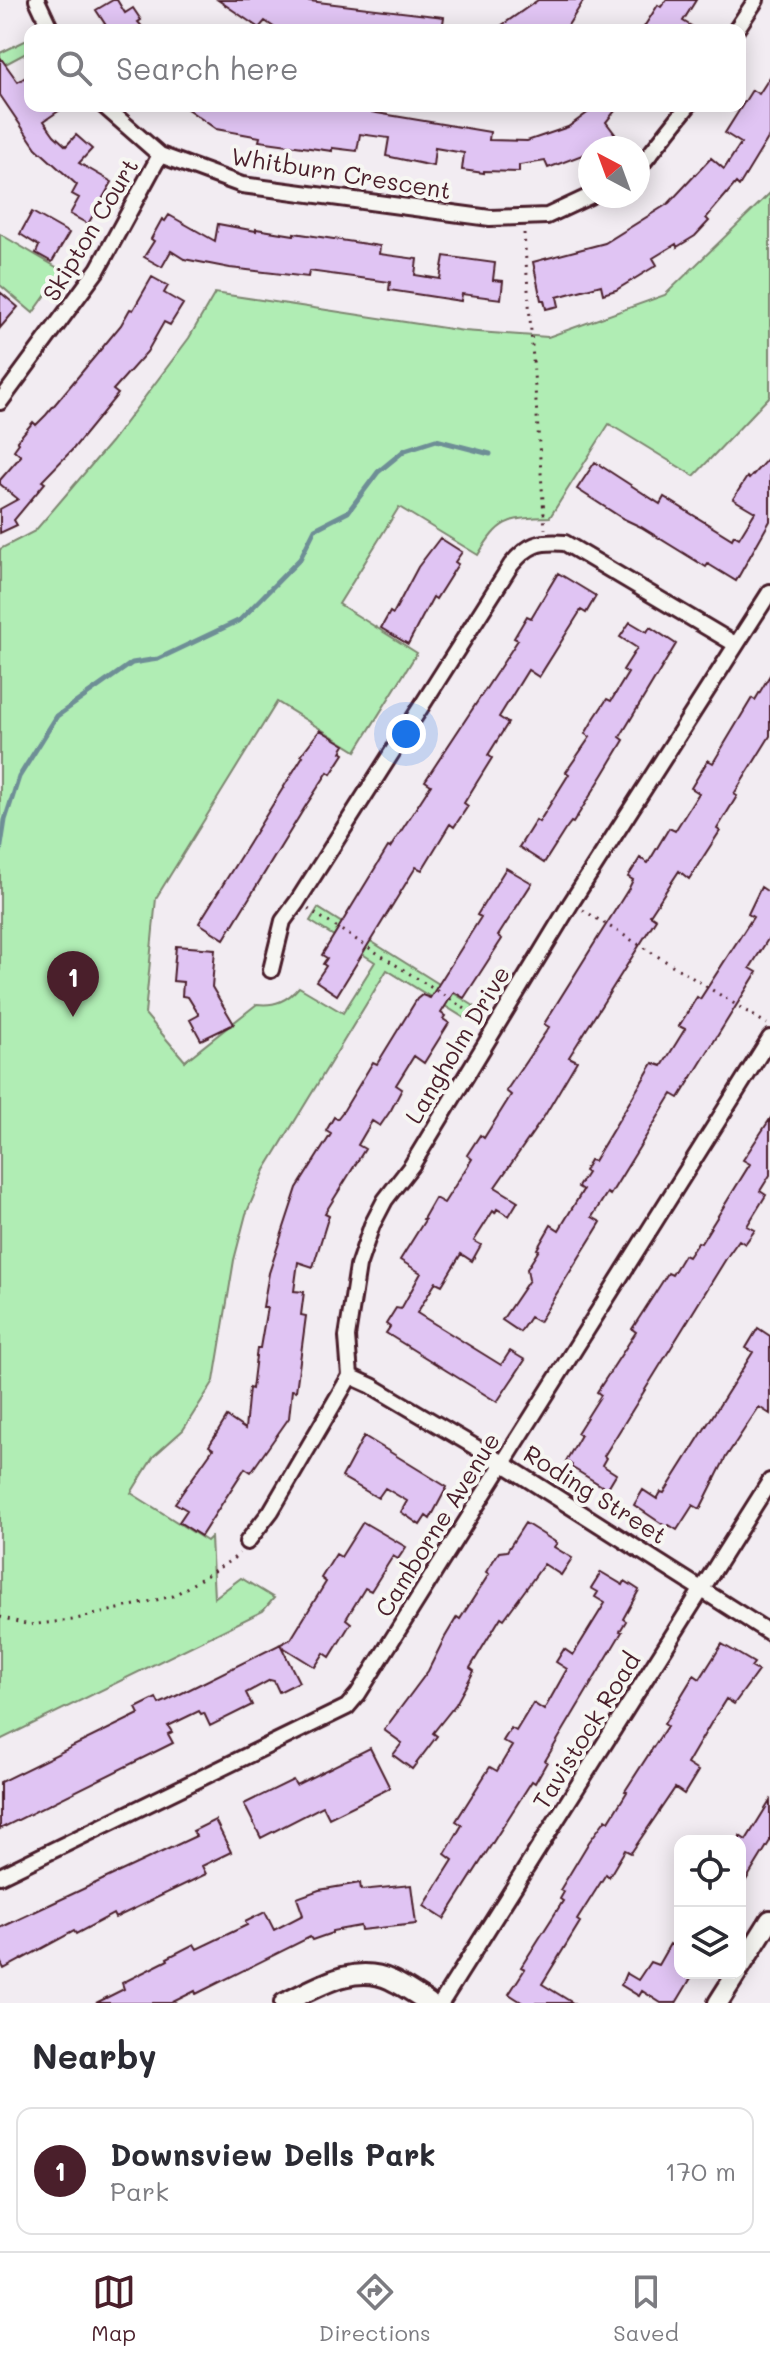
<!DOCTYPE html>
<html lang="en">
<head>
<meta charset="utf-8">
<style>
	:root { --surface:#fff; --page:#f2f2f3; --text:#2b2b33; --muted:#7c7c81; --line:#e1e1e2; --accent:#4a1f2b }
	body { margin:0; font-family:Mali,sans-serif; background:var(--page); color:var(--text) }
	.controls { position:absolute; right:24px; bottom:24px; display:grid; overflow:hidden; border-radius:16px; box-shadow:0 4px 20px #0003 }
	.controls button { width:72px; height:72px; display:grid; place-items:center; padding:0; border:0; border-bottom:2px solid var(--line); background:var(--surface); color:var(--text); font:40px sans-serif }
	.compass { position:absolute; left:578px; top:136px; width:72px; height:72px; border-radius:50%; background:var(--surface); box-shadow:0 4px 20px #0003; rotate:319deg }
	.you { position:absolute; left:406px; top:734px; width:28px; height:28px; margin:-20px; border:6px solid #fff; border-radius:50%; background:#1a73e8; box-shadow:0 0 0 12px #1a73e833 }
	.badge { display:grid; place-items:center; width:52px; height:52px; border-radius:50%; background:var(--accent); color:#fff; font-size:26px; font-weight:700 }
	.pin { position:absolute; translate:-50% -66px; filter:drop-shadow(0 2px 4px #0008) }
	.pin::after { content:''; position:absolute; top:42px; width:28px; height:24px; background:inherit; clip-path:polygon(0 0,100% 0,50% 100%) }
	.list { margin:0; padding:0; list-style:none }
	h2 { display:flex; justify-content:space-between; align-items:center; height:104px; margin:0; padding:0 32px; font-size:34px }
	h2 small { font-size:26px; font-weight:400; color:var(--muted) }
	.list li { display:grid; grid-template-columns:52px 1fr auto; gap:24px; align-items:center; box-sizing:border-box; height:128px; margin:0 16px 16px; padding:0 16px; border:2px solid var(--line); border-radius:16px }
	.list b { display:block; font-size:30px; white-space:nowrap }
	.list p { margin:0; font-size:26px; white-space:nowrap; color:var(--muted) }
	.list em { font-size:26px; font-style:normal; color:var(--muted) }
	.icon { flex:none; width:44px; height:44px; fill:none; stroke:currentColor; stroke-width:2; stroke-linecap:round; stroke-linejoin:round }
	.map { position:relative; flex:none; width:770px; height:2003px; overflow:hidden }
	.search { position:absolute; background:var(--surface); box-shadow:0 4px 20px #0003; left:24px; right:24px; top:24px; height:88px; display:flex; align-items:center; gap:20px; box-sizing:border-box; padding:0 28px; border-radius:16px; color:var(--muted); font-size:30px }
	.sheet { height:248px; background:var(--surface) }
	nav { display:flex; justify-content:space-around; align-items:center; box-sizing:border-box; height:112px; border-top:2px solid var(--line); background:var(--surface); font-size:22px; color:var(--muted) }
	nav a { display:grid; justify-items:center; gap:4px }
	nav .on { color:var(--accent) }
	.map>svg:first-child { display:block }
	.green { fill:#b0edb4; stroke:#7d8670; stroke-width:2 }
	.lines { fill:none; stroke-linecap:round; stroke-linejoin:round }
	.stream { stroke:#6e8e96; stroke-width:5 }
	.building { fill:#e0c4f3; stroke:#4a1f2b; stroke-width:2 }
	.street-casing { stroke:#4a1f2b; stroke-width:20 }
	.secondary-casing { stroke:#4a1f2b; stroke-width:24 }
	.path { stroke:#4a1f2b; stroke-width:3; stroke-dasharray:2 6; stroke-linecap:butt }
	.street { stroke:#f6f6f2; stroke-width:14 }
	.secondary { stroke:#f6f6f2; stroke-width:18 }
	.labels { text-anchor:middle; stroke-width:8; stroke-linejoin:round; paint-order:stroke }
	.street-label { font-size:24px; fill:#4a1f2b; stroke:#f6f6f2 }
</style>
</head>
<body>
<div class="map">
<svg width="770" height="2003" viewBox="0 0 770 2003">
	<rect width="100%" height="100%" fill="#f2ecf2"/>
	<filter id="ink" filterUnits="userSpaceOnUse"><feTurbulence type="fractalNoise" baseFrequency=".0125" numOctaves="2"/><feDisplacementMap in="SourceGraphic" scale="16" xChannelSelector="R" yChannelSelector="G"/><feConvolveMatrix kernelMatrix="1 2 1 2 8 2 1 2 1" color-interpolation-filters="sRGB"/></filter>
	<g filter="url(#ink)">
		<!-- green -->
		<path class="green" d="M 29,39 L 30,51 L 0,67 L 0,53 Z
			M 770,193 L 770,396 L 694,476 L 609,424 L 550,517 C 508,519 501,517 478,555 L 399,507 L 339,604 L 417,653 L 356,751 L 277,702 L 156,898 L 145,1014 L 185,1061 L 257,1004 C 275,1006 287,1001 299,987 L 343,1013 L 375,962 L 310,921 L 318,908 L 474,1006 L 466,1019 L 387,970 L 265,1170 L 246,1214 L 234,1260 L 214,1381 L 183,1430 L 154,1456 L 131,1493 L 207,1541 L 211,1537 L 214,1598 L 241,1578 L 274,1598 L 263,1611 L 0,1740 L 0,549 L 35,531 L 111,442 L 189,338 L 215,293 L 464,331 L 548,337 L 665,295 Z
			M 0,234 L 63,271 L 33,313 L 0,285 Z"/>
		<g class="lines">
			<!-- stream -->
			<path class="stream" d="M 0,852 L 5,820 L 19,777 L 57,716 L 132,663 L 158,659 L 240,620 L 300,559 L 315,529 L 348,512 L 378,472 L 405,450 L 436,440 L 490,454"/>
		</g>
		<!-- building -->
		<path class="building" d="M 113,0 L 117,0 L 125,13 L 133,8 L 141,20 L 138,22 L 145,30 L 109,30 L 96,10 Z
			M 218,0 L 301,0 L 444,17 L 442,30 L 278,30 L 265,21 L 259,28 Z
			M 538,0 L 584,0 L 565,30 L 495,30 Z
			M 666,0 L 696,0 L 683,21 L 698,30 L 642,30 L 658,5 L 661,7 Z
			M 0,57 L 18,82 L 30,74 L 30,106 L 66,106 L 44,121 L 54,135 L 66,146 L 76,135 L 92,149 L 79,163 L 112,182 L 88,224 L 70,214 L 79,198 L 72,194 L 77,185 L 36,148 L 0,95 Z
			M 770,77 L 770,135 L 739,186 L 736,183 L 706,218 L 709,221 L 695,236 L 677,247 L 676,244 L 653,258 L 657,265 L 616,290 L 603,294 L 601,285 L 557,297 L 559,306 L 546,309 L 544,300 L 541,300 L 533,262 L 605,243 L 669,203 L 711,158 L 724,169 L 741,143 L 725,133 L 752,90 L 759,94 Z
			M 183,106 L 311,106 L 341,110 L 341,107 L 490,132 L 489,140 L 527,141 L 568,127 L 597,106 L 619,106 L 606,122 L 615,134 L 594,148 L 590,148 L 585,154 L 548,168 L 545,161 L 519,165 L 519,172 L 484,171 L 484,173 L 462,170 L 464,153 L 435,148 L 433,166 L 386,156 L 389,138 L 360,134 L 357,151 L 332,148 L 332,151 L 259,141 L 260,137 L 216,129 Z
			M 32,212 L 69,233 L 52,262 L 36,253 L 39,246 L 20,234 Z
			M 169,215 L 215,241 L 218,224 L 256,231 L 256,229 L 294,235 L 294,233 L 380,246 L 379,254 L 417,259 L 415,275 L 440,279 L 444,256 L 495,263 L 493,280 L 503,281 L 501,299 L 462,294 L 461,301 L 389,290 L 390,282 L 309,271 L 308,277 L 230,268 L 184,259 L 171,251 L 162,267 L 144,257 L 154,241 L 151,239 L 162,219 L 165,221 Z
			M 152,277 L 168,286 L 164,293 L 183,304 L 170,325 L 164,322 L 147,352 L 113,390 L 118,394 L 73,449 L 42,481 L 45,483 L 14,520 L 17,525 L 0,533 L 0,509 L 18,499 L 0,484 L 0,480 L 21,456 L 14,450 L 19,443 L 17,441 L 33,422 L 36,425 L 46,415 L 102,348 L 121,325 L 130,309 L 133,310 Z
			M 0,292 L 18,307 L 0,328 Z
			M 770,456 L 770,521 L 736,581 L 708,564 L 706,567 L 641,527 L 622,518 L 577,489 L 595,462 L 660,504 L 664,497 L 732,539 L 734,535 L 739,538 L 755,512 L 733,499 L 747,477 L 749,479 Z
			M 440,538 L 462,552 L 455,562 L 458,564 L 436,599 L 433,597 L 408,644 L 381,628 L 390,612 L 393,614 L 418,567 Z
			M 558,573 L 596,596 L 586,613 L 581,610 L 539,677 L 528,670 L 499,717 L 508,723 L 488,755 L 492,758 L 464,803 L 468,806 L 454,827 L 450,824 L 422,870 L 416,867 L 337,995 L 316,981 L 326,966 L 323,964 L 327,958 L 322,955 L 388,847 L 390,848 L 431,785 L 425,781 L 518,640 L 514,638 L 527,616 L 531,618 Z
			M 630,622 L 647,632 L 650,627 L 676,644 L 620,737 L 624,740 L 603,775 L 573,823 L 571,822 L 565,830 L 544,863 L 519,847 L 536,820 L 539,822 L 569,774 L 566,772 L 590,737 L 585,734 L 595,717 L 607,699 L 611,701 L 628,673 L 623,670 L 637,648 L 620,637 Z
			M 770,675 L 770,736 L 734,794 L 737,796 L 717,829 L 720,831 L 689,879 L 679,871 L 650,915 L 656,919 L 569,1057 L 577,1061 L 545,1115 L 495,1187 L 518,1201 L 509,1216 L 497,1209 L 495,1213 L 493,1211 L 474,1241 L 481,1245 L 472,1261 L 461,1254 L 442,1285 L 436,1282 L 417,1313 L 501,1365 L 510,1351 L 525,1360 L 497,1402 L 386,1333 L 390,1327 L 386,1324 L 396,1308 L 401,1309 L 421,1273 L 400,1260 L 425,1220 L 423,1219 L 435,1198 L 444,1203 L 472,1159 L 467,1155 L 480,1135 L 484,1138 L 511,1095 L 506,1091 L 549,1027 L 544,1024 L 629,888 L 633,880 L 628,877 L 640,858 L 648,863 L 669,828 L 675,831 L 699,793 L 691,788 L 708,760 L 713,763 L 752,698 L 755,700 Z
			M 320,730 L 345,745 L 341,752 L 344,754 L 331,774 L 328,772 L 305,807 L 224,939 L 199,923 L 303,756 L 301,755 Z
			M 506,868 L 532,883 L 498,936 L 502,939 L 464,998 L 454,992 L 441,1013 L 445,1016 L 443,1019 L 449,1023 L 424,1063 L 414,1056 L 396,1085 L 402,1089 L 391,1110 L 380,1126 L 372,1121 L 358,1145 L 365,1149 L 325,1213 L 329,1215 L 313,1267 L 298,1262 L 294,1291 L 304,1292 L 301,1315 L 306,1316 L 296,1391 L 292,1390 L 289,1418 L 251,1472 L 245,1468 L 201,1536 L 179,1522 L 187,1510 L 175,1503 L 213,1449 L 209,1446 L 227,1417 L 245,1429 L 249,1388 L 252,1389 L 257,1348 L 260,1348 L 267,1307 L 263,1307 L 269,1273 L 297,1188 L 331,1134 L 326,1131 L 334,1117 L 337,1119 L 344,1110 L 373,1062 L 377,1064 L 417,999 L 422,995 L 430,998 L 481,917 L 477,915 Z
			M 761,887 L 770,893 L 770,936 L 750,968 L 757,972 L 679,1098 L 672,1094 L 610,1195 L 607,1193 L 592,1217 L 601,1222 L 539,1322 L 530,1317 L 520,1332 L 502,1320 L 529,1280 L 527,1269 L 539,1250 L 537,1249 L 551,1225 L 559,1230 L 583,1190 L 578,1187 L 587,1173 L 584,1171 L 590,1160 L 594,1161 L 653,1063 L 662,1066 L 685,1029 L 679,1026 L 697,997 L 700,999 L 753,917 L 748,914 Z
			M 176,946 L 215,949 L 212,987 L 234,1024 L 201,1040 L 190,1020 L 199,1015 L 188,997 L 182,996 L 183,982 L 173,981 Z
			M 770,1119 L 770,1175 L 760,1191 L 766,1195 L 747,1226 L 755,1230 L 745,1244 L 739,1240 L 729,1254 L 604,1456 L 606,1458 L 602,1465 L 616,1474 L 607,1489 L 571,1467 L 572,1465 L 566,1461 L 581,1435 L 577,1433 L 601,1395 L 597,1392 L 636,1332 L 632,1329 L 668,1273 L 672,1275 L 684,1255 L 688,1257 L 698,1242 L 701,1243 L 750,1164 L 743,1160 Z
			M 758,1328 L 770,1336 L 770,1414 L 759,1407 L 726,1457 L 700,1509 L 693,1505 L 677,1530 L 669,1525 L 668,1528 L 634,1505 L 643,1490 L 657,1499 L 661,1492 L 664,1493 L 753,1352 L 746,1348 Z
			M 364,1436 L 447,1487 L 430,1519 L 426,1516 L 420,1525 L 401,1512 L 407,1501 L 385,1488 L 378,1498 L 342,1477 Z
			M 363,1522 L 406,1547 L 398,1559 L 393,1556 L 371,1591 L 365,1588 L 346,1619 L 351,1623 L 330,1657 L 324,1653 L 315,1667 L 281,1646 L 299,1682 L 279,1692 L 274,1681 L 270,1680 L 246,1693 L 252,1705 L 210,1726 L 204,1713 L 201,1714 L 199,1711 L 168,1726 L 172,1732 L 168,1734 L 173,1743 L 0,1829 L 0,1782 L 139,1714 L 136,1708 L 156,1698 L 159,1704 L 166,1701 L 291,1639 L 326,1582 L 321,1578 L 336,1554 L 341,1557 Z
			M 525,1523 L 557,1543 L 554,1547 L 572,1558 L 561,1575 L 544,1564 L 504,1619 L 501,1617 L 470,1668 L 474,1671 L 456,1704 L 433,1733 L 437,1736 L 412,1769 L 393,1755 L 402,1743 L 384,1730 L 428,1671 L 445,1637 L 457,1617 L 460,1619 L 489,1574 L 486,1572 L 499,1552 L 507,1551 Z
			M 601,1572 L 623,1585 L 625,1581 L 639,1590 L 623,1619 L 626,1621 L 620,1631 L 622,1632 L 545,1761 L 547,1762 L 535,1783 L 532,1781 L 444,1919 L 424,1906 L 453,1860 L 445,1854 L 462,1825 L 456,1821 L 490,1767 L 497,1771 L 512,1746 L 503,1741 L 511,1728 L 516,1731 L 533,1703 L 544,1710 L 567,1669 L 556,1662 L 564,1649 L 573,1655 L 605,1603 L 595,1597 L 598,1592 L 591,1588 Z
			M 722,1644 L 754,1663 L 751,1667 L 758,1671 L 734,1704 L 726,1699 L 714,1718 L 687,1764 L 698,1771 L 684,1794 L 675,1788 L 631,1853 L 625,1850 L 609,1877 L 606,1874 L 577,1920 L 580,1922 L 542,1984 L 573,2003 L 523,2003 L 509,1994 L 525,1969 L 521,1967 L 563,1901 L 560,1899 L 564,1892 L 560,1890 L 589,1842 L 606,1819 L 609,1821 L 627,1792 L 625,1791 L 667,1726 L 664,1724 L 694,1675 L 700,1679 Z
			M 370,1748 L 390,1788 L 329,1818 L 323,1806 L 261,1838 L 244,1804 L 293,1780 L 296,1785 Z
			M 770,1801 L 770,1841 L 740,1890 L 740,1836 L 746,1840 Z
			M 215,1820 L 231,1852 L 202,1866 L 206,1874 L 115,1918 L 113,1914 L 76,1934 L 74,1931 L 4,1969 L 0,1961 L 0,1928 L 196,1836 L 193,1831 Z
			M 360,1883 L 361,1890 L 411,1885 L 416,1924 L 361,1930 L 360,1926 L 332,1931 L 332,1933 L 312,1940 L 310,1937 L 196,1994 L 195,1991 L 171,2003 L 96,2003 L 124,1989 L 122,1983 L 168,1960 L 167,1958 L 194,1944 L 197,1949 L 247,1925 L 245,1922 L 265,1912 L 274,1930 L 303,1915 L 297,1898 L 319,1890 Z
			M 670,1944 L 680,1950 L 680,1973 L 694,1973 L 676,2003 L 661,2003 L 642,1991 L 639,1996 L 621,1985 L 626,1973 L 638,1980 L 650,1962 L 658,1965 Z"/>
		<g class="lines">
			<defs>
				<path id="street" d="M 37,0 L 51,30
					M 736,30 L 756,0
					M 104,106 L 160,155 L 242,185 L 490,218 L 547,216 L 590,196
					M 638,169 L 688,106
					M 0,402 L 98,269 L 160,155
					M 271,970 L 283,921 L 297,902 L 511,565 C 528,544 539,541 565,543 L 735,644
					M 350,1376 L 372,1386 L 504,1464 L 770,1633
					M 247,1542 L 271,1511 L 350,1376 L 347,1337 L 358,1266 L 372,1225 L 385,1200 L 412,1165 L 571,903 L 770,592
					M 0,1876 L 347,1707 L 358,1694 L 770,1038
					M 441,2003 L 770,1481"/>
				<path id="secondary" d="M 740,1968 L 770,1920
					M 284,2003 C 316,1988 355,1962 391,1980 C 404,1986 417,1995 429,2003
					M 718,2003 L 737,1973"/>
			</defs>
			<!-- street casing -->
			<use href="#street" class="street-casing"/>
			<!-- secondary casing -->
			<use href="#secondary" class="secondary-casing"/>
			<!-- path -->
			<path class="path" d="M 524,233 L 545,529
				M 308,909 L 484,1021
				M 583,910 L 767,1024
				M 0,1617 L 29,1625 L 72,1620 L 173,1596 L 233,1559 L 239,1553"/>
			<!-- street -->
			<use href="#street" class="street"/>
			<!-- secondary -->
			<use href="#secondary" class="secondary"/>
		</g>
	</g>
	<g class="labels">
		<!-- street labels -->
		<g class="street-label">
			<text transform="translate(341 174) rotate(9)" y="8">Whitburn Crescent</text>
			<text transform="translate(91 230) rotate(-59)" y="8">Skipton Court</text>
			<text transform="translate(458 1045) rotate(-59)" y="8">Langholm Drive</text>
			<text transform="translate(595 1495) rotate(32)" y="8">Roding Street</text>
			<text transform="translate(438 1525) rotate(-58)" y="8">Camborne Avenue</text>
			<text transform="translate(587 1731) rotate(-58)" y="8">Tavistock Road</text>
		</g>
	</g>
</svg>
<div class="controls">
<button><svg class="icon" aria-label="locate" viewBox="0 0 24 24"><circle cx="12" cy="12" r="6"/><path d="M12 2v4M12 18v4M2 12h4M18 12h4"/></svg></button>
<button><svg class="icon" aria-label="layers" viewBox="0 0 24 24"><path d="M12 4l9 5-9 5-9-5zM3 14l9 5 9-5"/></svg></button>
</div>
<svg class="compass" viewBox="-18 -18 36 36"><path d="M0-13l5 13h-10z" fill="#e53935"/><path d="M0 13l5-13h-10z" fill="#7c7c81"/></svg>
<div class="you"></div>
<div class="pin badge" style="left:73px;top:1017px">1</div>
<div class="search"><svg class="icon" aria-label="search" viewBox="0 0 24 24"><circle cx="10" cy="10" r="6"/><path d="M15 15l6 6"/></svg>Search here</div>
</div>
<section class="sheet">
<h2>Nearby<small></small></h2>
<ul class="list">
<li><span class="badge">1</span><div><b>Downsview Dells Park</b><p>Park</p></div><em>170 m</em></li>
</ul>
</section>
<nav>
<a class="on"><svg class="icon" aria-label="map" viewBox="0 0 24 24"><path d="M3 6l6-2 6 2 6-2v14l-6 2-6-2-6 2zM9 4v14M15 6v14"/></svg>Map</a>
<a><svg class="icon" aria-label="directions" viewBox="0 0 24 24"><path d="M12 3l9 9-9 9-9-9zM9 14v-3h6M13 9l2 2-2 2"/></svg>Directions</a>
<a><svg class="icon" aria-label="saved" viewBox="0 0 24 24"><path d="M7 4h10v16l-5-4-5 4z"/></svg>Saved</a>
</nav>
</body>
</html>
